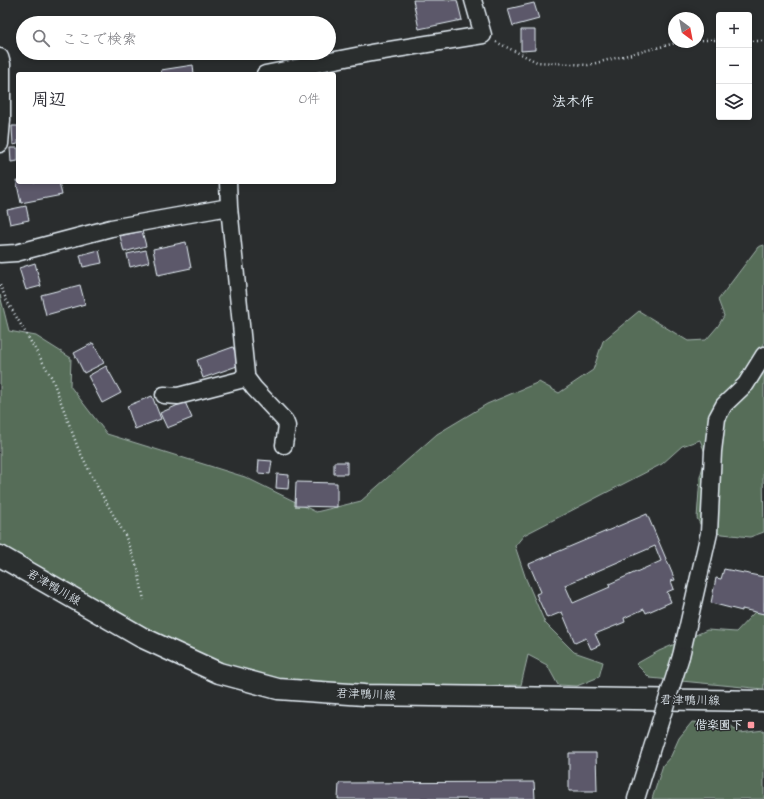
<!DOCTYPE html>
<html lang="ja">
<head>
<meta charset="utf-8">
<style>
	:root { --surface:#fff; --page:#f7f7f7; --text:#2b2b33; --muted:#7c7c81; --line:#e1e1e2 }
	body { margin:0; font-family:"Architects Daughter","Klee One",sans-serif; background:var(--page); color:var(--text) }
	.controls { position:absolute; right:12px; top:12px; display:grid; overflow:hidden; border-radius:4px; box-shadow:0 2px 6px #0003 }
	.controls button { width:36px; height:36px; display:grid; place-items:center; padding:0; border:0; border-bottom:1px solid var(--line); background:var(--surface); color:var(--text); font:20px sans-serif }
	.compass { position:absolute; left:668px; top:12px; width:36px; height:36px; border-radius:50%; background:var(--surface); box-shadow:0 2px 6px #0003; rotate:148deg }
	.list { margin:0; padding:0; list-style:none }
	h2 { display:flex; justify-content:space-between; align-items:center; height:52px; margin:0; padding:0 16px; font-size:17px }
	h2 small { font-size:13px; font-weight:400; color:var(--muted) }
	.icon { flex:none; width:22px; height:22px; fill:none; stroke:currentColor; stroke-width:2; stroke-linecap:round; stroke-linejoin:round }
	.map { position:relative; flex:none; width:764px; height:799px; overflow:hidden }
	.search { position:absolute; background:var(--surface); box-shadow:0 2px 6px #0003; left:16px; top:16px; width:320px; height:44px; display:flex; align-items:center; gap:10px; box-sizing:border-box; padding:0 14px; border-radius:22px; color:var(--muted); font-size:15px }
	.panel { position:absolute; background:var(--surface); box-shadow:0 2px 6px #0003; left:16px; top:72px; width:320px; height:112px; border-radius:4px }
	.map>svg:first-child { display:block }
	.green { fill:#566d59; stroke:#9fafa8 }
	.building { fill:#5b596b; stroke:#e8f1f8; fill-rule:evenodd }
	.lines { fill:none; stroke-linecap:round; stroke-linejoin:round }
	.minor-casing { stroke:#e8f1f8; stroke-width:19 }
	.major-casing { stroke:#e8f1f8; stroke-width:23 }
	.path { stroke:#e8f1f8; stroke-width:2.5; stroke-dasharray:1 3; stroke-linecap:butt }
	.minor { stroke:#2a2d2e; stroke-width:16 }
	.major { stroke:#2a2d2e; stroke-width:20 }
	.minor-bridge-casing { stroke:#e8f1f8; stroke-width:19; stroke-linecap:butt }
	.minor-bridge { stroke:#2a2d2e; stroke-width:16 }
	.poi-dot { fill:#ff9aa2; stroke:#2a2d2e; stroke-width:1.5 }
	.labels { text-anchor:middle; stroke-width:3; stroke-linejoin:round; paint-order:stroke }
	.street-label { font-size:12px; fill:#e8f1f8; stroke:#2a2d2e }
	.poi-label { font-size:12px; font-weight:bold; fill:#e8f1f8; stroke:#2a2d2e; text-anchor:end }
	.quarter-label { font-size:14px; font-weight:bold; fill:#e8f1f8; stroke:#2a2d2e }
</style>
</head>
<body>
<div class="map">
<svg width="764" height="799" viewBox="0 0 764 799">
	<rect width="100%" height="100%" fill="#2a2d2e"/>
	<filter id="ink" filterUnits="userSpaceOnUse"><feTurbulence type="fractalNoise" baseFrequency=".025" numOctaves="2"/><feDisplacementMap in="SourceGraphic" scale="8" xChannelSelector="R" yChannelSelector="G"/><feConvolveMatrix kernelMatrix="1 2 1 2 8 2 1 2 1" color-interpolation-filters="sRGB"/></filter>
	<g filter="url(#ink)">
		<!-- green -->
		<path class="green" d="M 764,245 L 764,468 L 763,470 L 764,532 L 750,537 L 704,532 L 697,518 L 700,477 L 706,455 L 700,440 L 682,446 L 662,464 L 524,535 L 515,546 L 526,579 L 545,623 L 574,652 L 603,662 L 599,677 L 577,686 L 558,685 L 547,665 L 528,655 L 521,685 L 346,688 L 271,678 L 211,664 L 0,544 L 0,295 L 9,331 L 36,336 L 71,358 L 70,386 L 107,434 L 245,477 L 316,512 L 361,501 L 437,434 L 487,404 L 539,382 L 559,393 L 593,370 L 603,341 L 639,311 L 688,341 L 706,340 L 718,326 L 724,316 L 718,300 L 758,247 Z
			M 764,602 L 764,689 L 650,678 L 636,664 L 659,651 L 707,630 L 736,632 Z
			M 692,722 L 730,725 L 740,733 L 764,730 L 764,799 L 652,799 L 663,765 L 671,756 L 679,738 Z"/>
		<!-- building -->
		<path class="building" d="M 413,0 L 457,0 L 462,20 L 419,29 Z
			M 534,3 L 539,19 L 513,26 L 508,9 Z
			M 521,30 L 535,30 L 535,50 L 521,51 Z
			M 193,65 L 194,74 L 162,74 L 161,70 Z
			M 12,126 L 18,126 L 18,144 L 13,145 Z
			M 10,148 L 18,148 L 18,161 L 11,162 Z
			M 16,180 L 18,180 L 18,182 L 59,182 L 62,195 L 21,203 Z
			M 26,206 L 29,220 L 10,224 L 7,210 Z
			M 142,231 L 146,246 L 124,252 L 120,236 Z
			M 186,242 L 191,268 L 158,275 L 153,249 Z
			M 99,250 L 102,263 L 83,267 L 80,255 Z
			M 146,250 L 149,262 L 130,267 L 127,254 Z
			M 35,263 L 41,286 L 26,290 L 19,268 Z
			M 80,285 L 85,304 L 46,315 L 41,295 Z
			M 93,343 L 104,363 L 84,373 L 74,353 Z
			M 233,347 L 240,365 L 203,378 L 197,360 Z
			M 106,366 L 121,393 L 102,403 L 88,376 Z
			M 152,396 L 161,419 L 135,429 L 127,406 Z
			M 185,402 L 192,418 L 167,428 L 160,413 Z
			M 259,460 L 272,461 L 270,474 L 258,473 Z
			M 334,462 L 347,462 L 347,474 L 334,474 Z
			M 277,474 L 289,475 L 288,489 L 276,488 Z
			M 296,482 L 337,483 L 337,507 L 295,506 Z
			M 647,514 L 675,580 L 671,581 L 674,589 L 667,592 L 671,602 L 646,613 L 644,609 L 624,618 L 625,622 L 595,634 L 600,645 L 591,649 L 586,638 L 575,643 L 562,612 L 547,618 L 536,594 L 541,592 L 529,564 ZM 655,546 L 661,561 L 609,584 L 610,587 L 573,603 L 565,585 Z
			M 724,569 L 764,577 L 764,614 L 742,609 L 742,611 L 711,603 L 716,578 L 721,579 Z
			M 569,753 L 596,753 L 597,791 L 569,791 Z
			M 534,782 L 535,799 L 338,799 L 339,783 Z"/>
		<g class="lines">
			<defs>
				<path id="minor" d="M 0,57 L 2,64 L 2,120 L 0,144
					M 265,74 L 371,53 L 483,35 L 473,0
					M 0,254 L 16,253 L 111,228 L 229,207 L 228,182
					M 245,376 L 254,388 L 285,421 L 287,426 L 284,445
					M 164,395 L 178,396 L 240,380 L 246,374 L 229,207
					M 681,656 L 709,533 L 713,451 L 717,418 L 724,405 L 746,384 L 764,355
					M 636,799 L 650,754"/>
				<path id="major" d="M 0,556 L 141,637 L 219,673 L 278,689 L 364,695 L 764,701"/>
			</defs>
			<!-- minor casing -->
			<use href="#minor" class="minor-casing"/>
			<!-- major casing -->
			<use href="#major" class="major-casing"/>
			<!-- path -->
			<path class="path" d="M 698,40 L 719,40
				M 749,41 L 764,41
				M 496,42 L 537,62 L 588,65 L 680,42
				M 0,285 L 7,301 L 52,378 L 78,448 L 99,490 L 125,535 L 138,570 L 144,600"/>
			<!-- minor -->
			<use href="#minor" class="minor"/>
			<!-- major -->
			<use href="#major" class="major"/>
			<defs>
				<path id="minor-bridge" d="M 650,754 L 681,656"/>
			</defs>
			<!-- minor-bridge casing -->
			<use href="#minor-bridge" class="minor-bridge-casing"/>
			<!-- minor-bridge -->
			<use href="#minor-bridge" class="minor-bridge"/>
		</g>
	</g>
	<!-- markers -->
	<rect class="poi-dot" x="747" y="721" width="8" height="8" rx="2"/>
	<g class="labels">
		<!-- street labels -->
		<g class="street-label">
			<text transform="translate(54 587) rotate(30)" y="4">君津鴨川線</text>
			<text transform="translate(366 694) rotate(2)" y="4">君津鴨川線</text>
			<text transform="translate(690 700) rotate(1)" y="4">君津鴨川線</text>
		</g>
		<!-- poi labels -->
		<g class="poi-label">
			<text x="743" y="729">偕楽園下</text>
		</g>
		<!-- quarter labels -->
		<g class="quarter-label">
			<text x="573" y="106">法木作</text>
		</g>
	</g>
</svg>
<div class="controls">
<button>+</button>
<button>−</button>
<button><svg class="icon" aria-label="layers" viewBox="0 0 24 24"><path d="M12 4l9 5-9 5-9-5zM3 14l9 5 9-5"/></svg></button>
</div>
<svg class="compass" viewBox="-18 -18 36 36"><path d="M0-13l5 13h-10z" fill="#e53935"/><path d="M0 13l5-13h-10z" fill="#7c7c81"/></svg>
<div class="search"><svg class="icon" aria-label="search" viewBox="0 0 24 24"><circle cx="10" cy="10" r="6"/><path d="M15 15l6 6"/></svg>ここで検索</div>
<section class="panel">
<h2>周辺<small>0件</small></h2>
<ul class="list">
</ul>
</section>
</div>
</body>
</html>
